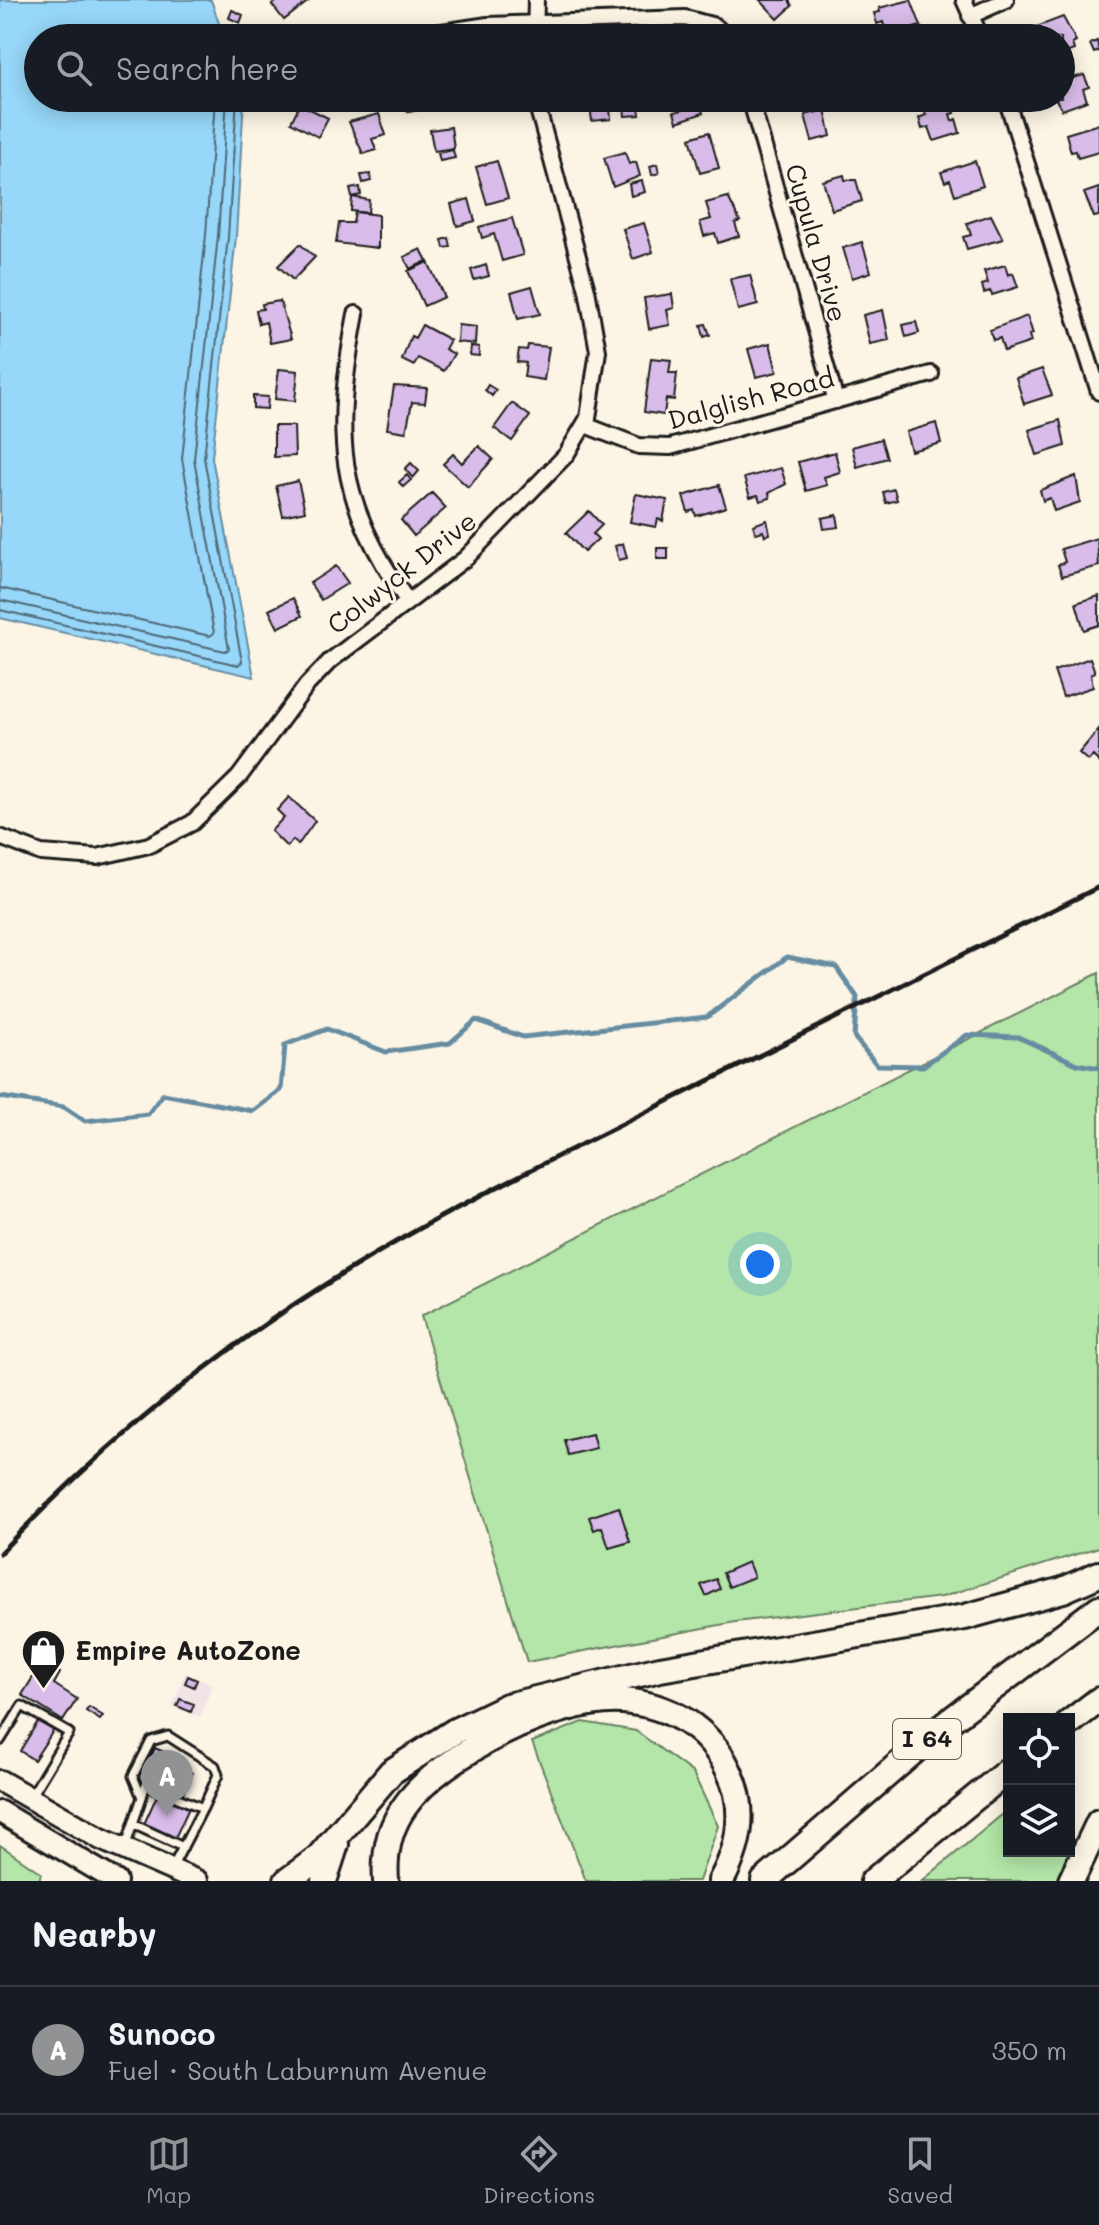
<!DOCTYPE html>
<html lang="en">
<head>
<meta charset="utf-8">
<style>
	:root { --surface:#171b24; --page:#20242c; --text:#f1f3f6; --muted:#9ea1a6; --line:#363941; --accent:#919294 }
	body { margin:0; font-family:Mali,sans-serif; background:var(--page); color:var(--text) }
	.controls { position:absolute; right:24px; bottom:24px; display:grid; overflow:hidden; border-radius:0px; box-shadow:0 4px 20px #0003 }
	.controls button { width:72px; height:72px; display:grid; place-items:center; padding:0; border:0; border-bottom:2px solid var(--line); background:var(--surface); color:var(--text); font:40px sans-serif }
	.you { position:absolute; left:760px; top:1264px; width:28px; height:28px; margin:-20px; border:6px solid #fff; border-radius:50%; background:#1a73e8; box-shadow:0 0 0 12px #1a73e833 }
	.badge { display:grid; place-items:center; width:52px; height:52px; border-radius:50%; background:var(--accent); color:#fff; font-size:26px; font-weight:700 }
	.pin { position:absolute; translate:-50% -66px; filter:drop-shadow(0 2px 4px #0008) }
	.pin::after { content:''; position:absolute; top:42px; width:28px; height:24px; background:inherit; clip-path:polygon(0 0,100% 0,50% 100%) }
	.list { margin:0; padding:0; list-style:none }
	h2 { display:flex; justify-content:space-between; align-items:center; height:104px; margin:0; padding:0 32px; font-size:34px }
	h2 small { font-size:26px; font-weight:400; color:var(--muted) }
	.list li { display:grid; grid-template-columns:52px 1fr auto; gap:24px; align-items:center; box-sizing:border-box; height:128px; padding:0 32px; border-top:2px solid var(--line) }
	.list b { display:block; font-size:30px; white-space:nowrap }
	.list p { margin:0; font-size:26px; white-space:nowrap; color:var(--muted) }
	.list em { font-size:26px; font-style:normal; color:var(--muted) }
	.icon { flex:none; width:44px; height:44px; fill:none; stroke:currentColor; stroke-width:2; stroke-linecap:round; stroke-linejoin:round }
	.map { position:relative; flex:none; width:1099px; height:1881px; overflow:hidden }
	.search { position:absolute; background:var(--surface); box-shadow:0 4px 20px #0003; left:24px; right:24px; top:24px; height:88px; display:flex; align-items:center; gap:20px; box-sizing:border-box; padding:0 28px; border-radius:44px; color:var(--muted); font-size:30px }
	.sheet { height:232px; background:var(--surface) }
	nav { display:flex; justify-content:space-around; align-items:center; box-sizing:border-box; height:112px; border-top:2px solid var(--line); background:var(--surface); font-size:22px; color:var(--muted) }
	nav a { display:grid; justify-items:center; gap:4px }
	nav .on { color:var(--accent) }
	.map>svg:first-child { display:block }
	.built { fill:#f2e4e6 }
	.green { fill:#b3e6a8; stroke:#688162; stroke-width:2 }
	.water { fill:#97d7f9; stroke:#668ca1; stroke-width:2 }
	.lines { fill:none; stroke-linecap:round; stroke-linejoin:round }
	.shore { stroke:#4d6774; stroke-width:2 }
	.stream { stroke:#668ca1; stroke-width:5 }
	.building { fill:#d9bce9; stroke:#1c1c1c; stroke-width:2 }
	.lane-casing { stroke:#1c1c1c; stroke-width:13 }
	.street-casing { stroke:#1c1c1c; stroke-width:20 }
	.primary-casing { stroke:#1c1c1c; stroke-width:26 }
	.highway-casing { stroke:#1c1c1c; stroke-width:30 }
	.lane { stroke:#fcf5e5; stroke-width:7 }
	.street { stroke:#fcf5e5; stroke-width:14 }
	.primary { stroke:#fcf5e5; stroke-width:20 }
	.highway { stroke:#fcf5e5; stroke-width:24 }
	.rail { stroke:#1c1c1c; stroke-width:5 }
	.labels { text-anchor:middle; stroke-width:6; stroke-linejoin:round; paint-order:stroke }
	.shield { fill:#fcf5e5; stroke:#5f5d58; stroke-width:2 }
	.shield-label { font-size:24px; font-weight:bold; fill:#1c1c1c }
	.street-label { font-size:26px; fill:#1c1c1c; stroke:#fcf5e5 }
	.poi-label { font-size:26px; font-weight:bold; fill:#1c1c1c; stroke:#fcf5e5; text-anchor:start }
</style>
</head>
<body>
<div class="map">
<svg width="1099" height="1881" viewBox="0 0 1099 1881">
	<rect width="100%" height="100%" fill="#fcf5e5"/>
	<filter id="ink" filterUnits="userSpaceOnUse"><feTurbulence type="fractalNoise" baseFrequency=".0125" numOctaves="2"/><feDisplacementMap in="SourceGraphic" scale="16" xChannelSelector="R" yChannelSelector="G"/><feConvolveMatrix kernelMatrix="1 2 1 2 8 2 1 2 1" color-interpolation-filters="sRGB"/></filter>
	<g filter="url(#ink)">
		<!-- built -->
		<path class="built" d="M 185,1673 L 213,1684 L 200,1717 L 172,1707 Z"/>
		<!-- green -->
		<path class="green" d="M 1099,973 L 1099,1547 L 942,1597 L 735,1622 L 527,1662 L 421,1316 Z
			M 583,1722 L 636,1731 L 693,1773 L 718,1826 L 699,1881 L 586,1881 L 532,1742 Z
			M 1009,1809 L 1009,1851 L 1069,1851 L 1056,1881 L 922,1881 Z
			M 0,1845 L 41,1873 L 39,1881 L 0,1881 Z"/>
		<!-- water -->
		<path class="water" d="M 0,0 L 211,0 L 224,38 L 38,38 L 38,98 L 244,98 L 236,237 L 212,458 L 254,677 L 0,618 Z"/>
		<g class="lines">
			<!-- shore -->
			<path class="shore" d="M 0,588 L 210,636 L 214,633 L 182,459 L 206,235 L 215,98
				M 0,600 L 225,651 L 229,649 L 194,459 L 218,236 L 227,98
				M 0,610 L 238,665 L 242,662 L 204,458 L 228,237 L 237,98"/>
			<!-- stream -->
			<path class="stream" d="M 0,1097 L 64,1107 L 85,1121 L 148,1114 L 163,1094 L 253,1111 L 281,1090 L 285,1045 L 327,1029 L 386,1052 L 450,1043 L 476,1020 L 523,1037 L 707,1017 L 787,957 L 836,967 L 857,997 L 854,1037 L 877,1065 L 923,1066 L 967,1035 L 1018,1037 L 1077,1064 L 1099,1068"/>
		</g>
		<!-- building -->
		<path class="building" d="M 278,0 L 310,0 L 284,20 L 272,5 Z
			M 760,0 L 789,0 L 792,6 L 778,19 Z
			M 911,0 L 921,26 L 887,35 L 883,22 L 877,24 L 874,13 L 880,12 L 879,8 Z
			M 232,10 L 243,15 L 240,23 L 229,18 Z
			M 1063,17 L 1076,41 L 1072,43 L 1074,50 L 1061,55 L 1061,38 L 1034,38 L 1031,29 Z
			M 1097,41 L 1099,51 L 1094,53 L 1090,44 Z
			M 1084,75 L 1089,87 L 1083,89 L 1087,101 L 1062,110 L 1055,98 L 1061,98 L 1061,81 Z
			M 405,98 L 437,98 L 439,106 L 408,112 Z
			M 589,98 L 609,98 L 611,119 L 592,121 Z
			M 623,98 L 638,98 L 640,115 L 625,116 Z
			M 675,98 L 699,98 L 703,113 L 677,122 L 674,112 L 682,110 Z
			M 950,98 L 955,113 L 950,114 L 952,121 L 956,119 L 960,133 L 934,141 L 929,127 L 922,129 L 919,118 L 926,115 L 923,106 Z
			M 300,104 L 328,118 L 318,137 L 291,122 Z
			M 825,110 L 831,136 L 812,141 L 805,115 Z
			M 379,114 L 386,135 L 372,139 L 376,150 L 363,154 L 349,122 Z
			M 1099,124 L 1099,152 L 1078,158 L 1076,151 L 1071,152 L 1066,134 Z
			M 451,127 L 454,148 L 434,151 L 430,130 Z
			M 709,132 L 719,168 L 700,173 L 690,138 Z
			M 453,150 L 455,158 L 440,161 L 438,153 Z
			M 625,152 L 629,164 L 636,162 L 640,176 L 613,187 L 604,158 Z
			M 497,161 L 508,198 L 487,204 L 476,167 Z
			M 975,161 L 983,186 L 955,195 L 950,180 L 945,182 L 941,172 Z
			M 657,164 L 659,173 L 652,175 L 650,166 Z
			M 370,174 L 371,181 L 363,183 L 361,175 Z
			M 844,175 L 845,180 L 856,180 L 862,201 L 832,210 L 823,181 Z
			M 642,181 L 645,192 L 631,196 L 629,184 Z
			M 360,187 L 361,195 L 352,197 L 350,189 Z
			M 1099,188 L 1099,216 L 1094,217 L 1084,193 Z
			M 352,197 L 369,200 L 368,213 L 351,211 Z
			M 728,197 L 740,221 L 735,223 L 739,236 L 718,243 L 715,233 L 704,236 L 700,222 L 711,219 L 706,203 Z
			M 469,199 L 475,221 L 457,226 L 451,204 Z
			M 355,212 L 378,215 L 378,248 L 336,243 L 339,223 L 353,223 Z
			M 991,215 L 1003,239 L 967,249 L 963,237 L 971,235 L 967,223 Z
			M 512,218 L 523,255 L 502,261 L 494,234 L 482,238 L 479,227 Z
			M 644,223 L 653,252 L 633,259 L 623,229 Z
			M 449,238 L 451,247 L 444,248 L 442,240 Z
			M 862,242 L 871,272 L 852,278 L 843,248 Z
			M 300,244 L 315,257 L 293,280 L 278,266 Z
			M 421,249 L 427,261 L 410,269 L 404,257 Z
			M 428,262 L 444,297 L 424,306 L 408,271 Z
			M 486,265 L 489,276 L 474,280 L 471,270 Z
			M 1005,265 L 1008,275 L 1013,273 L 1018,287 L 992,295 L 990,291 L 984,293 L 982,285 L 988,283 L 984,271 Z
			M 750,275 L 758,305 L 738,310 L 730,279 Z
			M 532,286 L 540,314 L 518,319 L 511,292 Z
			M 672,294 L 674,308 L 667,310 L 670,325 L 649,329 L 644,298 Z
			M 280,301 L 291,339 L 270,343 L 266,322 L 259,324 L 256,310 L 263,309 L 262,304 Z
			M 883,310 L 889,340 L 870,344 L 863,315 Z
			M 1027,316 L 1033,334 L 1029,335 L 1031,342 L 1004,351 L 1000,338 L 993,340 L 990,330 Z
			M 916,322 L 919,333 L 906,337 L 903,325 Z
			M 706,324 L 710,335 L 704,337 L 701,325 Z
			M 422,325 L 450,340 L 445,349 L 454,354 L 444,371 L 418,358 L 414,366 L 402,360 L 411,336 L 415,338 Z
			M 458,325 L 476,327 L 475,344 L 457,342 Z
			M 770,343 L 777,372 L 756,377 L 748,349 Z
			M 528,345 L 549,347 L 544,380 L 524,377 L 526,363 L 517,362 L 519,349 L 527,350 Z
			M 471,346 L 479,347 L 479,356 L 470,355 Z
			M 651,358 L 671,360 L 669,373 L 677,373 L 674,400 L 666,399 L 664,415 L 644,412 Z
			M 279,369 L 298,371 L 295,401 L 275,399 Z
			M 1042,369 L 1052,395 L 1024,404 L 1016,378 Z
			M 488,385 L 496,390 L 492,396 L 485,390 Z
			M 394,386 L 427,388 L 425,403 L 412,402 L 406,432 L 387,429 Z
			M 253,396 L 268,397 L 267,409 L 253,408 Z
			M 512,403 L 530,416 L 512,441 L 494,428 Z
			M 1060,420 L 1065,446 L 1037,455 L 1029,430 Z
			M 936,423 L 941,443 L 911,451 L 906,432 Z
			M 274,426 L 294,426 L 295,456 L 274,457 Z
			M 881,439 L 887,458 L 857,467 L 852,447 Z
			M 479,446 L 493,459 L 468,487 L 443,464 L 453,454 L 462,463 Z
			M 835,452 L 840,472 L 824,477 L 827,485 L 806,491 L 798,462 Z
			M 411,463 L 419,471 L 413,478 L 405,469 Z
			M 781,468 L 786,484 L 769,493 L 770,498 L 760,501 L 758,495 L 750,497 L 744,478 Z
			M 407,475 L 411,480 L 403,487 L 399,482 Z
			M 1076,476 L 1080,502 L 1054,511 L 1050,498 L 1043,501 L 1040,490 Z
			M 298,481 L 305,511 L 283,516 L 276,486 Z
			M 719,485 L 726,507 L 696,516 L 694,510 L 688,512 L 683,496 Z
			M 894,489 L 897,500 L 886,503 L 883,492 Z
			M 432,493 L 446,508 L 414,536 L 401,520 Z
			M 636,494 L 667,500 L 663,521 L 658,519 L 656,527 L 630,522 Z
			M 589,511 L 602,525 L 593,534 L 598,539 L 584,552 L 566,533 Z
			M 837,515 L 839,527 L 824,529 L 822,518 Z
			M 767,520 L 770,534 L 765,536 L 763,531 L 756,533 L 753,525 Z
			M 1097,538 L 1099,566 L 1062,576 L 1058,565 L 1065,562 L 1061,549 Z
			M 623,543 L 627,558 L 619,560 L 615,546 Z
			M 657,548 L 668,548 L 668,559 L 657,559 Z
			M 336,566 L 348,583 L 321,600 L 310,583 Z
			M 1099,596 L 1099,625 L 1084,630 L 1076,603 Z
			M 293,598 L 302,616 L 278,628 L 269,610 Z
			M 1090,658 L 1095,672 L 1091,674 L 1093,687 L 1063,697 L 1054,671 Z
			M 1099,729 L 1099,762 L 1093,756 L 1088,761 L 1079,753 Z
			M 289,797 L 315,821 L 298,845 L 293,840 L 287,847 L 271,831 L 284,817 L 277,810 Z
			M 592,1433 L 596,1448 L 568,1455 L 564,1440 Z
			M 619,1507 L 630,1542 L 609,1548 L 602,1527 L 594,1530 L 589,1517 Z
			M 748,1562 L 754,1577 L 729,1587 L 723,1573 Z
			M 716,1579 L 720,1589 L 706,1596 L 701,1585 Z
			M 49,1665 L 60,1673 L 54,1684 L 77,1699 L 63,1721 L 22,1695 L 40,1666 L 46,1670 Z
			M 188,1676 L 197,1680 L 194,1687 L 185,1683 Z
			M 180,1699 L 194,1704 L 191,1712 L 177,1706 Z
			M 89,1707 L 103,1716 L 100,1720 L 86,1711 Z
			M 40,1718 L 55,1728 L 34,1760 L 20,1751 Z
			M 155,1748 L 166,1753 L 162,1759 L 192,1773 L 183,1793 L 139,1773 L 143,1765 L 146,1767 Z
			M 158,1793 L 189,1808 L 175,1838 L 144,1824 Z"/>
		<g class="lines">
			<defs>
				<path id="lane" d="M 0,1741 L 22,1706 L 69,1733 L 31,1796
					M 141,1795 L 133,1776 L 151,1741 L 168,1736 L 215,1766 L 218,1775 L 203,1808
					M 135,1825 L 183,1847
					M 125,1848 L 146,1785 L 203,1808 L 172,1868"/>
				<path id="street" d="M 964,0 L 981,38
					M 970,16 L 1006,0
					M 402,38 L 488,25 L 685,18 L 715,26 L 728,38
					M 535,38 L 536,0
					M 750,98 L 836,401
					M 1006,98 L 1099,392
					M 356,314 C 333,436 336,499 408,602
					M 585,425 L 639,446 L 670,447 L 931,374
					M 0,837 L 41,853 L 97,857 L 149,845 L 192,823 L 239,777 L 307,685 L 330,661 L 466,558 L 566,455 L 588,418 L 598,351 L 587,290 L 535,98"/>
				<path id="primary" d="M 0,1781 L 101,1839 L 197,1881
					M 0,1812 L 116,1881"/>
				<path id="highway" d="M 1069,1723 L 1099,1700
					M 287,1881 L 318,1858 L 391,1772 L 455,1731 L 507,1706 L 660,1669 L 965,1617 L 1063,1590 L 1099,1574
					M 324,1881 L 336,1844
					M 386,1881 C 384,1855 389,1828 405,1806 C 441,1754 560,1696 623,1701 C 670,1705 709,1728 729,1771 C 747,1808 740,1846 721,1881
					M 764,1881 L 943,1726 L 1099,1608
					M 873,1881 L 1009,1770
					M 1071,1881 L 1099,1822"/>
			</defs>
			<!-- lane casing -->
			<use href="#lane" class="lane-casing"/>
			<!-- street casing -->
			<use href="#street" class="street-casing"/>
			<!-- primary casing -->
			<use href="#primary" class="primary-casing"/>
			<!-- highway casing -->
			<use href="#highway" class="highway-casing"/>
			<!-- lane -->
			<use href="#lane" class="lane"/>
			<!-- street -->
			<use href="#street" class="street"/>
			<!-- primary -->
			<use href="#primary" class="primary"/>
			<!-- highway -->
			<use href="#highway" class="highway"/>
			<!-- rail -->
			<path class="rail" d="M 0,1553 C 102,1446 220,1348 347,1271 C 452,1206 564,1154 674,1098 C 816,1028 958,958 1099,887"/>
		</g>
	</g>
	<!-- icons -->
	<defs>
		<symbol id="shop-pin" viewBox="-11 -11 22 30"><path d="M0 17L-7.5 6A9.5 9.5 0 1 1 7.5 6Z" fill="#1c1c1c" stroke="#fcf5e5"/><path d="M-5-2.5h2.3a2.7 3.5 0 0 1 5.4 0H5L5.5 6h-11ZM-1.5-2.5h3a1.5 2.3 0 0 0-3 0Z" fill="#fff"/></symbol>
	</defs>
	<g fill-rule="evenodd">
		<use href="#shop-pin" x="18" y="1626" width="51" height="69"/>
	</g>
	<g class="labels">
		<!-- shield labels -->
		<rect class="shield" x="893" y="1719" width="68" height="40" rx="6"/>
		<g class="shield-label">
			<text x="927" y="1747">I 64</text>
		</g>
		<!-- street labels -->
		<g class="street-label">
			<text transform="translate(816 243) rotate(74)" y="9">Cupula Drive</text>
			<text transform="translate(751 399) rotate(-15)" y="9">Dalglish Road</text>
			<text transform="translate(402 573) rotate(-38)" y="9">Colwyck Drive</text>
		</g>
		<!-- poi labels -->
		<g class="poi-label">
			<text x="75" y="1660">Empire AutoZone</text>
		</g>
	</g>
</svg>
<div class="controls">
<button><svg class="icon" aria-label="locate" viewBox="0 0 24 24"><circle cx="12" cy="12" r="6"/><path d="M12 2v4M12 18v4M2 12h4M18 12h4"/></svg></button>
<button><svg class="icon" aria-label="layers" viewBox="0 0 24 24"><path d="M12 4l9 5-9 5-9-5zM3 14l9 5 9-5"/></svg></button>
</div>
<div class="you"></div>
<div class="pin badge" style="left:167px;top:1816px">A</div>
<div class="search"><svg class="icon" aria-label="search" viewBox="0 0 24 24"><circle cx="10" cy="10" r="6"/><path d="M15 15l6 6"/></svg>Search here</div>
</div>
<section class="sheet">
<h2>Nearby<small></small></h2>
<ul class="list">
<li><span class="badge">A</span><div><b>Sunoco</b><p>Fuel · South Laburnum Avenue</p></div><em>350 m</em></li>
</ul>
</section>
<nav>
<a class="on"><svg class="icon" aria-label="map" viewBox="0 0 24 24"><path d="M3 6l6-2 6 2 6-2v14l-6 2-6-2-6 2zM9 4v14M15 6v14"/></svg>Map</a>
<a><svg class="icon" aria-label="directions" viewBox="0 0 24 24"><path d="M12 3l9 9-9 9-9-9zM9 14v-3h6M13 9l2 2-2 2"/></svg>Directions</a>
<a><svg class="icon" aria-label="saved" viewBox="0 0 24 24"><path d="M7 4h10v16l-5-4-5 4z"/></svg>Saved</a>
</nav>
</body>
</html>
